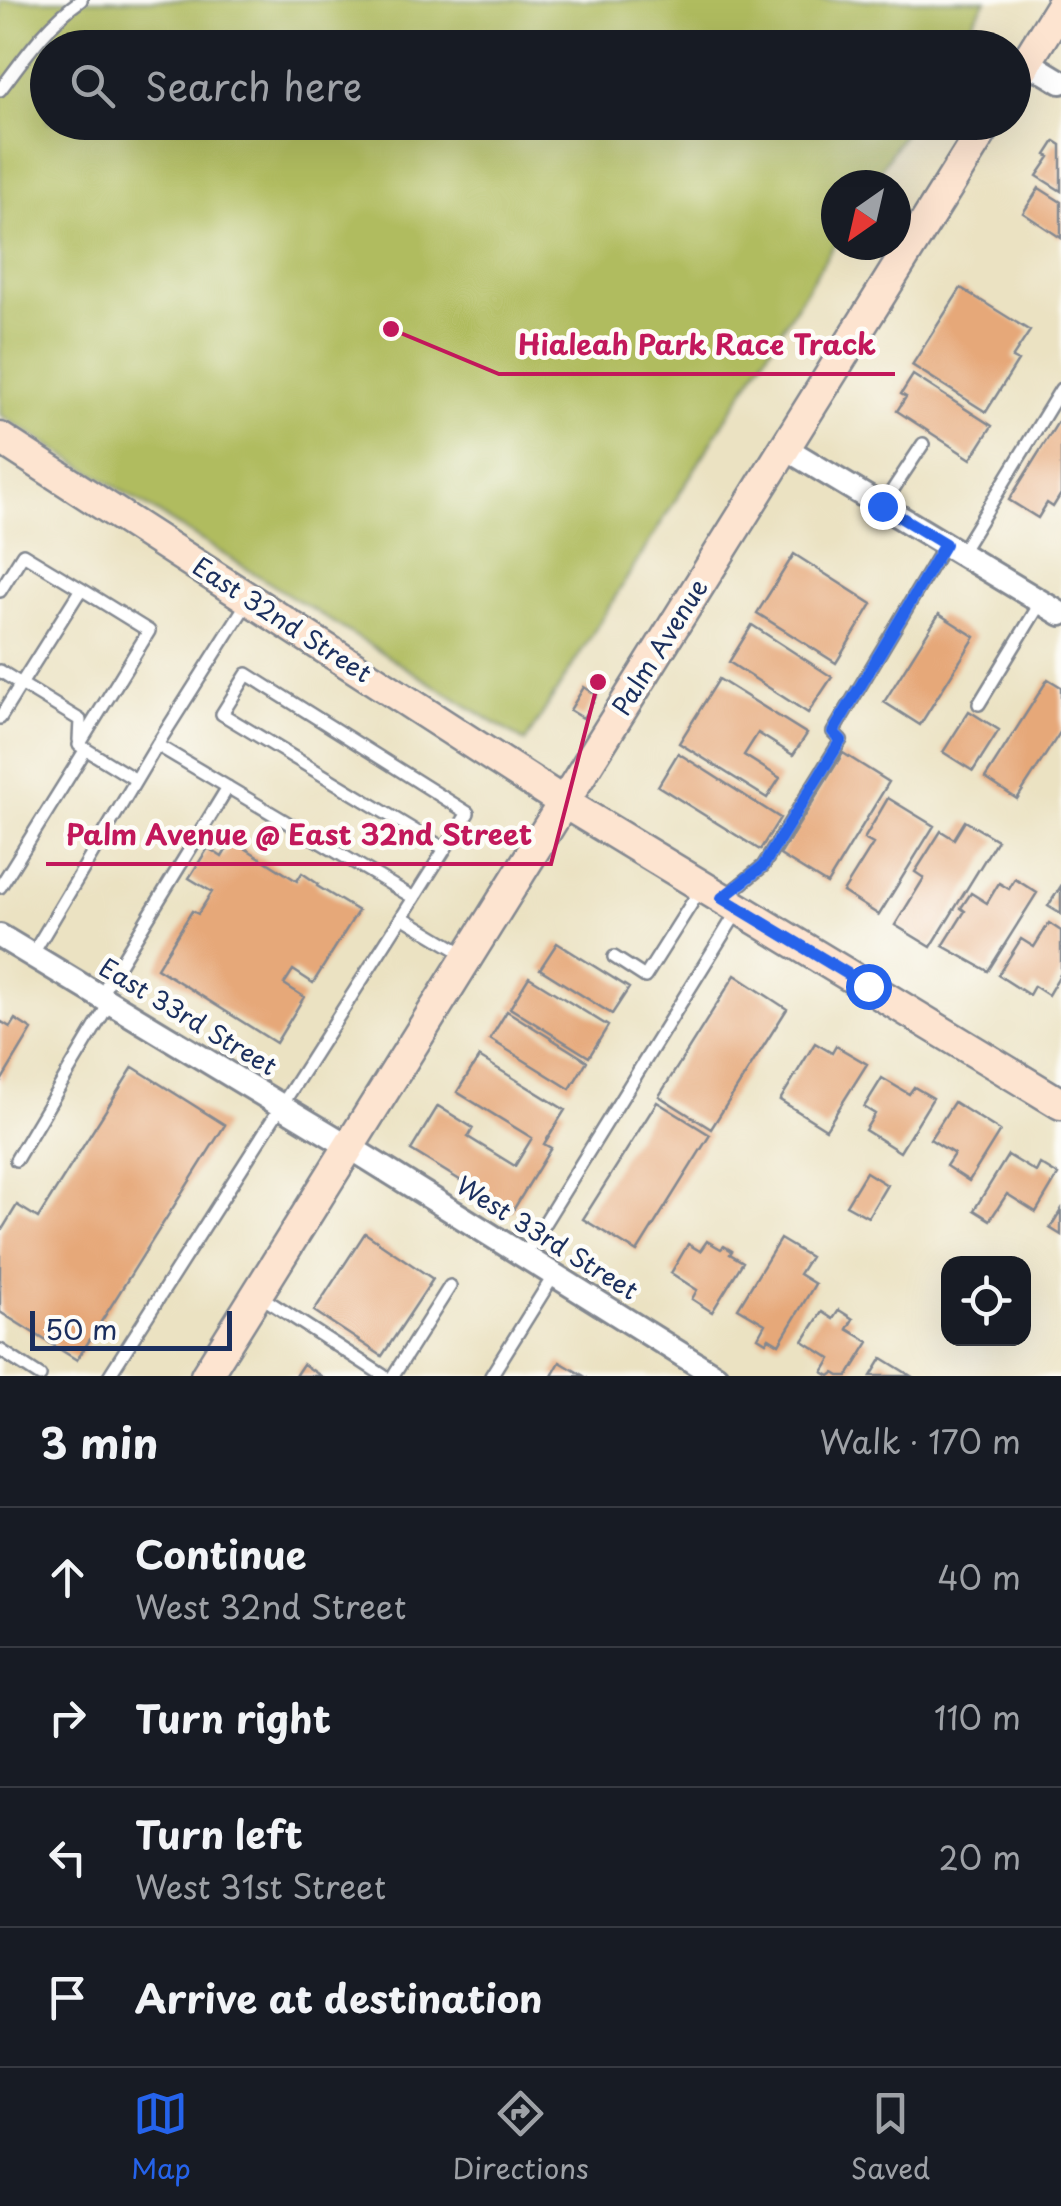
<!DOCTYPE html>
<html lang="en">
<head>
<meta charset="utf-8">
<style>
	:root { --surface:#171b24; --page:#20242c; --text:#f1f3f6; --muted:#9ea1a6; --line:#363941; --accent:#2563eb }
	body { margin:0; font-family:"Playpen Sans",sans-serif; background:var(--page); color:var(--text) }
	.controls { position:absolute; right:30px; bottom:30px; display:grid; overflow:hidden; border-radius:20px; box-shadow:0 10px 40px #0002 }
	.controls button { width:90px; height:90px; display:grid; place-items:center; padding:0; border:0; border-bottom:2px solid var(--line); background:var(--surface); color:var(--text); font:50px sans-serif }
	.compass { position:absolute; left:821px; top:170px; width:90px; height:90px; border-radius:50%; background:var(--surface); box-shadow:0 10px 40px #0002; rotate:214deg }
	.scale { position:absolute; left:30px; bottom:25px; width:202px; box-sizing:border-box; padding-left:10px; border:5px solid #1b2f5e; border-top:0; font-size:28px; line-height:35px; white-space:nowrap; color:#1b2f5e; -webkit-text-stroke:8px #fdfcf7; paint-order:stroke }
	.stop { position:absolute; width:30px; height:30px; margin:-22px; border:8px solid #2563eb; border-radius:50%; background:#fff }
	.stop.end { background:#2563eb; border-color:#fff; box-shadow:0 2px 10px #0008 }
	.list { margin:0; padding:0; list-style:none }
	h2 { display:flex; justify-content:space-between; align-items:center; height:130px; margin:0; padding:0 40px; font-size:42px }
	h2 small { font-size:32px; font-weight:400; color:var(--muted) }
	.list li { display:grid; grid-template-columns:65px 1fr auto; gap:30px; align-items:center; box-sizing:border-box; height:140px; padding:0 40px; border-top:2px solid var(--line) }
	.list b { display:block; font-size:38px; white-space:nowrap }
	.list p { margin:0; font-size:32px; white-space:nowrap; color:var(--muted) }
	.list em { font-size:32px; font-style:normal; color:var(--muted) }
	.icon { flex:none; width:55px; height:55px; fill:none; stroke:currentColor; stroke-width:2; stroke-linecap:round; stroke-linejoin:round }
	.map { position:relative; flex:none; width:1061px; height:1376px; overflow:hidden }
	.search { position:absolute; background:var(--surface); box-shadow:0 10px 40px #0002; left:30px; right:30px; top:30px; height:110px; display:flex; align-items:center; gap:25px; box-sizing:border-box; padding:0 35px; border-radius:55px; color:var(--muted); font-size:38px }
	.sheet { height:690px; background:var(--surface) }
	nav { display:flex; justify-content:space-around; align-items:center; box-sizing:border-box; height:140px; border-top:2px solid var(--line); background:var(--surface); font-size:28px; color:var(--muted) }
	nav a { display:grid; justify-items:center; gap:5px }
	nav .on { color:var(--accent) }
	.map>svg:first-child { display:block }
	.green { fill:#b0bc5e; stroke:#66765e; stroke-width:2.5 }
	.building { fill:#e6a879 }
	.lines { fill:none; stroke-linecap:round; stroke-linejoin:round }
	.lane-casing { stroke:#838890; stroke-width:16 }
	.street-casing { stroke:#838890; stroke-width:28 }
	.secondary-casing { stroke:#838890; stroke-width:35 }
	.lane { stroke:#fff; stroke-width:11 }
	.street { stroke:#fff; stroke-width:22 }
	.secondary { stroke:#fde4d0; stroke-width:30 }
	.route { stroke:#2563eb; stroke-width:12 }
	.labels { text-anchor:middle; stroke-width:9; stroke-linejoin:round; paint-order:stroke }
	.street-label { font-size:25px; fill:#1b2f5e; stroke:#fdfcf7 }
	.leader { fill:none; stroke:#c2185b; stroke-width:4 }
	.callout-dot { fill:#c2185b; stroke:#fdfcf7; stroke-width:4 }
	.callout-label { font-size:28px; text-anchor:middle; font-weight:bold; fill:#c2185b; stroke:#fdfcf7; stroke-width:9; stroke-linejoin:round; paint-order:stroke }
</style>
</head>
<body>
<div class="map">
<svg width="1061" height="1376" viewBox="0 0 1061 1376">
	<rect width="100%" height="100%" fill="#fdfcf7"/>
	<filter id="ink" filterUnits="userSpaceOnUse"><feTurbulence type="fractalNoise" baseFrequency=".01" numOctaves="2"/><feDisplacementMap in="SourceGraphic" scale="20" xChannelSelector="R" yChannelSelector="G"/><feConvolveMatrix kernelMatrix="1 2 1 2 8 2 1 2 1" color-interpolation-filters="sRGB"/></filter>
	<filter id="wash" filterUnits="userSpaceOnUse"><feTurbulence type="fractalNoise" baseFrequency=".0048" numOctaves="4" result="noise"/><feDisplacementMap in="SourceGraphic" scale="40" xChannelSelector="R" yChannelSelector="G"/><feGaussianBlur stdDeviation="2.25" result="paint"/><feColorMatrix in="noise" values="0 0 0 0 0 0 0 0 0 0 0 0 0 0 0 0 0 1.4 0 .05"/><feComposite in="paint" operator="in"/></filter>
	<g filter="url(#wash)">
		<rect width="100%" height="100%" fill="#ebe2c2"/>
		<!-- green -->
		<path class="green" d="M 0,0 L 986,0 L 957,48 L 48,48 L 48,122 L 910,123 L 871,185 L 836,185 L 836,242 L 525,742 L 0,415 Z"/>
		<g id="blocks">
			<!-- building -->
			<path class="building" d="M 1055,141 L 1061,145 L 1061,191 L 1037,176 L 1050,157 L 1046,155 Z
				M 1039,188 L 1061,202 L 1061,238 L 1023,213 Z
				M 961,288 L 1030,331 L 1012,358 L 1018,361 L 986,412 L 912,365 Z
				M 913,375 L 992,426 L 971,459 L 897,411 L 906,397 L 901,394 Z
				M 1061,417 L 1061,494 L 1053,507 L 1047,503 L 1038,518 L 1009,500 Z
				M 794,554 L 872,604 L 836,663 L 757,613 Z
				M 939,614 L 975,637 L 920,725 L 884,702 Z
				M 752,625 L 832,677 L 808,713 L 729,662 Z
				M 719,679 L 807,734 L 793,755 L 758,733 L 744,755 L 780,778 L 767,798 L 679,743 Z
				M 1048,679 L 1061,687 L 1061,731 L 1017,799 L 985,778 Z
				M 584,687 L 597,695 L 583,718 L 570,710 Z
				M 969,711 L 999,730 L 973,771 L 943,752 Z
				M 678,753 L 780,818 L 760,850 L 658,786 Z
				M 843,753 L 889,782 L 827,884 L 780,855 Z
				M 888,798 L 934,826 L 879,915 L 843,892 L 873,844 L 864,839 Z
				M 965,821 L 997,840 L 931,947 L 895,925 L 924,878 L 915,872 L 941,831 L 954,839 Z
				M 232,840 L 297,881 L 302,873 L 318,884 L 317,886 L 358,911 L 313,983 L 293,970 L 284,984 L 304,997 L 276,1043 L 157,968 L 192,911 L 198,914 L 212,892 L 189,878 L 208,848 L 222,857 Z
				M 1015,879 L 1037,893 L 988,971 L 943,946 L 965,911 L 961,908 L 971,893 L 987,903 L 999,883 L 1009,889 Z
				M 1061,886 L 1061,914 L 1048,906 Z
				M 1049,923 L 1061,931 L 1061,973 L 1048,995 L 1034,986 L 1029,995 L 998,975 L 1021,939 L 1034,947 Z
				M 557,943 L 629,988 L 612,1014 L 540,969 Z
				M 735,975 L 787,1009 L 711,1129 L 659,1096 Z
				M 529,977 L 608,1026 L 589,1057 L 510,1008 Z
				M 507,1011 L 587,1061 L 570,1089 L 490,1039 Z
				M 15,1019 L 32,1030 L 0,1083 L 0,1021 L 10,1027 Z
				M 815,1043 L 832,1053 L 836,1046 L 867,1064 L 826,1129 L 780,1100 Z
				M 479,1057 L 565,1110 L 544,1144 L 551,1148 L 512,1212 L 411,1150 L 438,1106 L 473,1128 L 468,1137 L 515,1166 L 532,1138 L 457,1092 Z
				M 133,1067 L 225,1125 L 77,1360 L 0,1312 L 0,1233 L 17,1205 L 38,1218 Z
				M 882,1078 L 909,1094 L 914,1087 L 933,1098 L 900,1152 L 865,1130 L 875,1114 L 864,1107 Z
				M 657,1102 L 710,1135 L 637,1252 L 583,1219 Z
				M 954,1102 L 1000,1131 L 969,1181 L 946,1166 L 954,1154 L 930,1139 Z
				M 1008,1155 L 1036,1172 L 1040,1164 L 1058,1175 L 1036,1212 L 1007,1194 L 990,1220 L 974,1210 Z
				M 866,1172 L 887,1185 L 868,1217 L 846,1205 Z
				M 1061,1210 L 1061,1235 L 1050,1228 Z
				M 365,1233 L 433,1279 L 382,1356 L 314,1311 Z
				M 780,1239 L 810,1257 L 799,1274 L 815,1284 L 779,1344 L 769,1338 L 766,1342 L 758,1337 L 765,1324 L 738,1308 Z
				M 707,1241 L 721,1249 L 724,1246 L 732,1251 L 730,1254 L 743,1262 L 712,1312 L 692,1299 L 697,1290 L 671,1273 L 688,1244 L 700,1251 Z
				M 839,1310 L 853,1319 L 847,1329 L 869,1342 L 848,1376 L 839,1376 L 834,1373 L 830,1376 L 823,1372 L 831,1359 L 803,1341 L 822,1312 L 833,1319 Z
				M 882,1358 L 911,1376 L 871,1376 Z
				M 560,1362 L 584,1376 L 552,1376 Z
				M 303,1364 L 321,1376 L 295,1376 Z"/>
		</g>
	</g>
	<g filter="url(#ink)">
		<use href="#blocks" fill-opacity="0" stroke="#838890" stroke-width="2.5"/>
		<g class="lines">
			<defs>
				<path id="lane" d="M 0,90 C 25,57 47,24 81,0
					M 882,506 L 923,444
					M 960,554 L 1061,389
					M 0,591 L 23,554 L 81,589
					M 0,671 L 21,684 L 81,589 L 149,631 L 79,745 L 136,780
					M 979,704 L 1041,602
					M 0,718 L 21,684 L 80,720 L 79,740
					M 157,745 L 247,603
					M 0,887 L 86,749
					M 726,896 L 763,866 L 841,740 L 833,732 L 945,544
					M 414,898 L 445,849 L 222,714 L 247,674 L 468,813 L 445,849
					M 402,917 L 467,956
					M 32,955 L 157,745 L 414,898 L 109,1376
					M 614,957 L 645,977 L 700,890
					M 100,996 L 228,787
					M 16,1160 L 110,1002
					M 524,1256 L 737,912
					M 257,1294 L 384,1376
					M 0,1350 L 40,1376
					M 393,1376 L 450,1286
					M 491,1376 L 554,1275"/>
				<path id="street" d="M 1026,61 L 1061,82
					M 785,448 L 1061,614
					M 0,936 L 348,1146 L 716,1376"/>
				<path id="secondary" d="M 1014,82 L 1061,6
					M 0,438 L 563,802 L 1061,1104
					M 206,1376 L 988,122"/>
			</defs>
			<!-- lane casing -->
			<use href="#lane" class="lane-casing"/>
			<!-- street casing -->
			<use href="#street" class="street-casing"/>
			<!-- secondary casing -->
			<use href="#secondary" class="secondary-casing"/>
			<!-- lane -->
			<use href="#lane" class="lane"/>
			<!-- street -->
			<use href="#street" class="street"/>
			<!-- secondary -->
			<use href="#secondary" class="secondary"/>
		</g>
	</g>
	<g class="lines" filter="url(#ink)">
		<!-- route -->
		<path class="route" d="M 868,986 L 722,898 L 763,866 L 841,740 L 833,732 L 945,544 L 882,506"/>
	</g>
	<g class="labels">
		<!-- street labels -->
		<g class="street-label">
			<text transform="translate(282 620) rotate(33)" y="9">East 32nd Street</text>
			<text transform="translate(660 647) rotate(-58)" y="9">Palm Avenue</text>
			<text transform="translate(188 1017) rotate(31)" y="9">East 33rd Street</text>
			<text transform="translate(547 1238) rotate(32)" y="9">West 33rd Street</text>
		</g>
	</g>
	<!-- callouts -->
	<path class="leader" d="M391 329L499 374H895M598 682L551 864H46"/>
	<g class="callout-dot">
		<circle cx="391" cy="329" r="10"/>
		<circle cx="598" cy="682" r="10"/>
	</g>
	<g class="callout-label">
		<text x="697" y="355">Hialeah Park Race Track</text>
		<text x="299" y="845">Palm Avenue @ East 32nd Street</text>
	</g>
</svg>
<div class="controls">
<button><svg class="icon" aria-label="locate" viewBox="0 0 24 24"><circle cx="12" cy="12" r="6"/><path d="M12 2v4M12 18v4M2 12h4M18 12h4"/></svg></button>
</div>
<svg class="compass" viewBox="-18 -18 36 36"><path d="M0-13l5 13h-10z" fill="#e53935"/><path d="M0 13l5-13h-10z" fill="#9ea1a6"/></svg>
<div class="scale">50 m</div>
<div class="stop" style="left:868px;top:986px"></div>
<div class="stop end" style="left:882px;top:506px"></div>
<div class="search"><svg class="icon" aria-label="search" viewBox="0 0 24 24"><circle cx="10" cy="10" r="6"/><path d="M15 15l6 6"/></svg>Search here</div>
</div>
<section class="sheet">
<h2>3 min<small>Walk · 170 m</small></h2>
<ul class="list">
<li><svg class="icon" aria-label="ahead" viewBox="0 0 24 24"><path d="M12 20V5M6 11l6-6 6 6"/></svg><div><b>Continue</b><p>West 32nd Street</p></div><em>40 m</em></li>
<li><svg class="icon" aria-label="right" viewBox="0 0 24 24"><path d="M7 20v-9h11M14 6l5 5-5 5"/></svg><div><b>Turn right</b></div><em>110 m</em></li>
<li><svg class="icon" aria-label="left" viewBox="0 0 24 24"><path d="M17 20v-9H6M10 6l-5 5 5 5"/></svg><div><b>Turn left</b><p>West 31st Street</p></div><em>20 m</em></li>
<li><svg class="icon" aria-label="arrive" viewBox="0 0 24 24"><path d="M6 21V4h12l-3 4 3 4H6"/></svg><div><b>Arrive at destination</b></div></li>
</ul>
</section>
<nav>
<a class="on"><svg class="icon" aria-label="map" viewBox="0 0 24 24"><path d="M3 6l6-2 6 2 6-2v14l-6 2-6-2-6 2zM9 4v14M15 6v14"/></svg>Map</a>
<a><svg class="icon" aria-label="directions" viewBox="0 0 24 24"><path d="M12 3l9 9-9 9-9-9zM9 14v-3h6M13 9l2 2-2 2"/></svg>Directions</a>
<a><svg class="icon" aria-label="saved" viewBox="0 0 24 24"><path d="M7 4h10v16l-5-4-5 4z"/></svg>Saved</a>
</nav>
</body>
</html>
